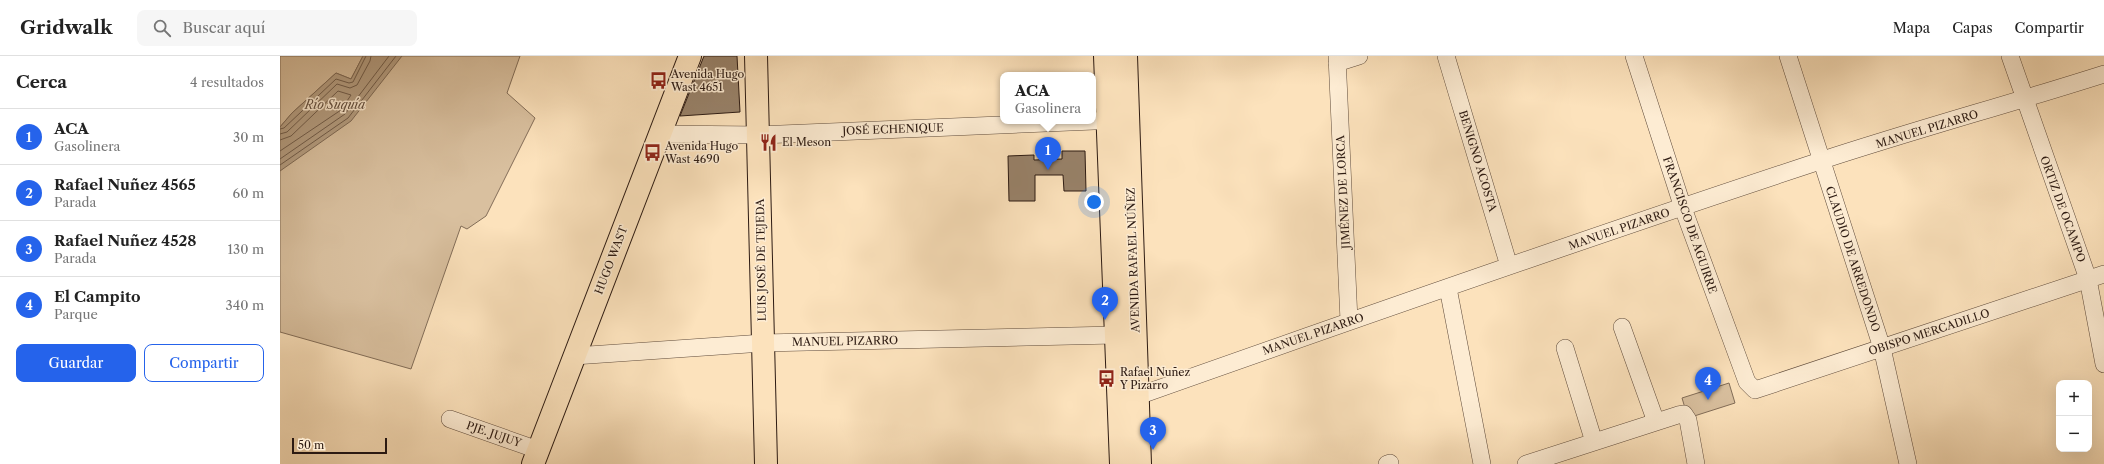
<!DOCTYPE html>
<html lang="es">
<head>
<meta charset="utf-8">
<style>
	:root { --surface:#fff; --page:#f6f6f6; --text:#222; --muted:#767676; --line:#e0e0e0; --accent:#2563eb }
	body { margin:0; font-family:"Libre Caslon Text",serif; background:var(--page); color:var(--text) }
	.controls { position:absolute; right:12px; bottom:12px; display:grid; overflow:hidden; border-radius:8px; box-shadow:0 4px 16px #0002 }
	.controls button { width:36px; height:36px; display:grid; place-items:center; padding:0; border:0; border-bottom:1px solid var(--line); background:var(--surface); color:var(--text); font:20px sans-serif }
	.scale { position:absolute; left:12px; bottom:10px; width:95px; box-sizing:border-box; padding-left:4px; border:2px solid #2c1a12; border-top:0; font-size:11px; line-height:14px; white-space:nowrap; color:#2c1a12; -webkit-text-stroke:3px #fdecd3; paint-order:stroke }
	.you { position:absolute; left:814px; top:146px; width:14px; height:14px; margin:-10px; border:3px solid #fff; border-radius:50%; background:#1a73e8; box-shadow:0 0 0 6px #1a73e833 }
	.badge { display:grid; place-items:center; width:26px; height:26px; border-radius:50%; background:var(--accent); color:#fff; font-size:13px; font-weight:700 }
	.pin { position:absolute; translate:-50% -33px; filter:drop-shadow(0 1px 2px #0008) }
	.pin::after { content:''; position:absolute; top:21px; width:14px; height:12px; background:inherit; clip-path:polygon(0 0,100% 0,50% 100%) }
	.popup { position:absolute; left:720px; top:16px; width:96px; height:52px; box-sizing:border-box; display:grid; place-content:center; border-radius:8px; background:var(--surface); filter:drop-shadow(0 1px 3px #0005); font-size:13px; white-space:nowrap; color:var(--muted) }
	.popup b { font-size:15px; color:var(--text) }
	.popup::after { content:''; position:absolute; left:50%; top:100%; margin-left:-8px; border:8px solid transparent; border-top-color:var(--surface) }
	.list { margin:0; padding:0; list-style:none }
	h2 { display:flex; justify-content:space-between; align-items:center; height:52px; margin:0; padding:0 16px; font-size:17px }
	h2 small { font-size:13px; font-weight:400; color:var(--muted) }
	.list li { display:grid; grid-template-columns:26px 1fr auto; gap:12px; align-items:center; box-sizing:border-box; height:56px; padding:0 16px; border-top:1px solid var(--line) }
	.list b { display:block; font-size:15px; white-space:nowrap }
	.list p { margin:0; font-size:13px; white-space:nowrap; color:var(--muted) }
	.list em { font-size:13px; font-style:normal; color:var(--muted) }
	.actions { display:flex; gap:8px; padding:12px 16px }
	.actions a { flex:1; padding:9px 0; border:1px solid var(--accent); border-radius:8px; text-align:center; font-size:14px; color:var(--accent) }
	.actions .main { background:var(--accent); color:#fff }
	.icon { flex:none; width:22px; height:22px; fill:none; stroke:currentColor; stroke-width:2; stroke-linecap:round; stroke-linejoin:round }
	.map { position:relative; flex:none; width:1824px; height:408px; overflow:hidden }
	header { display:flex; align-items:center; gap:24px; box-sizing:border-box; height:56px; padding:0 20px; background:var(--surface); border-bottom:1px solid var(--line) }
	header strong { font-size:19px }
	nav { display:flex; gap:22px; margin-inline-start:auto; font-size:14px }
	.search { width:280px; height:36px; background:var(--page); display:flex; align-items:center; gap:10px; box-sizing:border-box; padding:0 14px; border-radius:8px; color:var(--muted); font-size:15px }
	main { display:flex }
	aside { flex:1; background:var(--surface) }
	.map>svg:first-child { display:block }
	.green { fill:#d9c09f; stroke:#826d58 }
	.water { fill:#b59e82; stroke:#7e6955 }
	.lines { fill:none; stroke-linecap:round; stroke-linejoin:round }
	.shore { stroke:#705c4a; stroke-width:1 }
	.building { fill:#98826a; stroke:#2c1a12 }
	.minor-casing { stroke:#604c3c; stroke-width:18 }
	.major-casing { stroke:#2c1a12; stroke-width:24 }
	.minor { stroke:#fdecd3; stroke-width:17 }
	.major { stroke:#fce2bc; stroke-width:22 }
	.labels { text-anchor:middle; stroke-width:3; stroke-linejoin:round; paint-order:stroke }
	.poi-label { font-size:11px; fill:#2c1a12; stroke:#fdecd3; text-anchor:start }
	.street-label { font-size:11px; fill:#2c1a12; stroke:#fdecd3 }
	.water-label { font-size:12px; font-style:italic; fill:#634f3f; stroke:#fdecd3 }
</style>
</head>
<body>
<header>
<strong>Gridwalk</strong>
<div class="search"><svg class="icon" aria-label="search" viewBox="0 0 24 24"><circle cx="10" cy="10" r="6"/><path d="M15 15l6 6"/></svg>Buscar aquí</div>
<nav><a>Mapa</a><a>Capas</a><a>Compartir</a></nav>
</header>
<main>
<aside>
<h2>Cerca<small>4 resultados</small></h2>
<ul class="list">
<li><span class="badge">1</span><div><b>ACA</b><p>Gasolinera</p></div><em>30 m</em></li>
<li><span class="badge">2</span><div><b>Rafael Nuñez 4565</b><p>Parada</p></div><em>60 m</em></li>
<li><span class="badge">3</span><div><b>Rafael Nuñez 4528</b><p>Parada</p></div><em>130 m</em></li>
<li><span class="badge">4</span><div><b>El Campito</b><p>Parque</p></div><em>340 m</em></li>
</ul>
<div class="actions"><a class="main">Guardar</a><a>Compartir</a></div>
</aside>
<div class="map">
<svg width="1824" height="408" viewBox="0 0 1824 408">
	<rect width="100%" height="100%" fill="#fce2bc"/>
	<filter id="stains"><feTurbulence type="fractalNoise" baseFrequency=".005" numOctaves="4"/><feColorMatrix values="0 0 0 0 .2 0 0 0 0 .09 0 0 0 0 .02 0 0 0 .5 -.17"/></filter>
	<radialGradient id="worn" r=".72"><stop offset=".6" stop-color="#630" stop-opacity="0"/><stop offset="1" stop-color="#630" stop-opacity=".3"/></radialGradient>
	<!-- green -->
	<path class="green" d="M 0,0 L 83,0 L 71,23 L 56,17 L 12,57 L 0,71 Z
		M 122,0 L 240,0 L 227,37 L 255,62 L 206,160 L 187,173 L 181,170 L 131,313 L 0,276 L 0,115 Z
		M 1449,327 L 1455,347 L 1408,362 L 1402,342 Z"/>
	<!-- water -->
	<path class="water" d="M 83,0 L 122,0 L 71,65 L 0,115 L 0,71 L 12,57 L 56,17 L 71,23 Z"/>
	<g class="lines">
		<!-- shore -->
		<path class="shore" d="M 0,73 L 4,72 L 56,23 L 69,27 L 73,26 L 86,0
			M 0,78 L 7,76 L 57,28 L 70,32 L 77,29 L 90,5 L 91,0
			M 0,84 L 11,80 L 58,35 L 71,39 L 61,54 L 0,95
			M 0,103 L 65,58 L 109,0
			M 0,109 L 68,62 L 116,0"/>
	</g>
	<!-- building -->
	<path class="building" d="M 424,0 L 457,0 L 460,56 L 400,60 Z
		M 782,95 L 805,95 L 806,135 L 784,135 L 783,119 L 755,119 L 755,145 L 729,145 L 728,100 L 754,99 L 754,104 L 782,103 Z"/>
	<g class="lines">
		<defs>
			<path id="minor" d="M 1057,0 L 1069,265
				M 1166,0 L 1229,210
				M 1354,0 L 1403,152 L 1467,326 L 1475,334 L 1824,218
				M 1508,0 L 1602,292 L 1628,408
				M 1730,0 L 1808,223 L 1824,308
				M 1057,7 L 1079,0
				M 379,78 L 479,79 L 838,64
				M 1168,232 L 1202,408
				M 1342,271 L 1376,366
				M 1285,292 L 1314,386
				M 294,300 L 483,287 L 835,279
				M 858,340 C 1084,260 1312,180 1540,105 C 1634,74 1730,48 1824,18
				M 170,363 L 258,394
				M 1107,408 L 1110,407
				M 1246,408 L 1398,359 L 1404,358 L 1408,364 L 1416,408"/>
			<path id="major" d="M 476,0 L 486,408
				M 825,0 L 841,408
				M 846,0 L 860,408
				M 253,408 L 410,0"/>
		</defs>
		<!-- minor casing -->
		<use href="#minor" class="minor-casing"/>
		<!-- major casing -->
		<use href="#major" class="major-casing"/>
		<!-- minor -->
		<use href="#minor" class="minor"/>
		<!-- major -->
		<use href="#major" class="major"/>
	</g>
	<!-- icons -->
	<defs>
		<symbol id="bus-bare" viewBox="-9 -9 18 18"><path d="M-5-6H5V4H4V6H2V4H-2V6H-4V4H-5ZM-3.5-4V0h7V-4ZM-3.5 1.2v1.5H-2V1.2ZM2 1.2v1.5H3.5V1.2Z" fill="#8f2418" stroke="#fdecd3" stroke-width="2.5" paint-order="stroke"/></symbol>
		<symbol id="restaurant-bare" viewBox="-9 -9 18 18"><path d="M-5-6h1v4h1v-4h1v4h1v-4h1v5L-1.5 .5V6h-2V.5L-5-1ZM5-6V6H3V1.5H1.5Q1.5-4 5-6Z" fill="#8f2418" stroke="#fdecd3" stroke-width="2.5" paint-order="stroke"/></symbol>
	</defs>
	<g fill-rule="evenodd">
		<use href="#bus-bare" x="366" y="12" width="25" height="25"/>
		<use href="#restaurant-bare" x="476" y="74" width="25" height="25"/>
		<use href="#bus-bare" x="360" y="84" width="25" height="25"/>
		<use href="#bus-bare" x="814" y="310" width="25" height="25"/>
	</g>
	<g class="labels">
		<!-- poi labels -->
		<g class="poi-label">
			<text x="391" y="22">Avenida Hugo<tspan x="391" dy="13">Wast 4651</tspan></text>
			<text x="502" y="90">El Meson</text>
			<text x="385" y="94">Avenida Hugo<tspan x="385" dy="13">Wast 4690</tspan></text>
			<text x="840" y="320">Rafael Nuñez<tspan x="840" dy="13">Y Pizarro</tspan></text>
		</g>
		<!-- street labels -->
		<g class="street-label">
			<text transform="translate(613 73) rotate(-2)" y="4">JOSÉ ECHENIQUE</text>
			<text transform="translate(1647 73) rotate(-17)" y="4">MANUEL PIZARRO</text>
			<text transform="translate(1198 105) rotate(73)" y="4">BENIGNO ACOSTA</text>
			<text transform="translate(1063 136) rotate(-93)" y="4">JIMÉNEZ DE LORCA</text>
			<text transform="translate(1783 153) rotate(70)" y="4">ORTIZ DE OCAMPO</text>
			<text transform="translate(1410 169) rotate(71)" y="4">FRANCISCO DE AGUIRRE</text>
			<text transform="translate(1339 173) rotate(-19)" y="4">MANUEL PIZARRO</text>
			<text transform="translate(1573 203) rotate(72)" y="4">CLAUDIO DE ARREDONDO</text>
			<text transform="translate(331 204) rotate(-69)" y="4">HUGO WAST</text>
			<text transform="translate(481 204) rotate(-91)" y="4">LUIS JOSÉ DE TEJEDA</text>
			<text transform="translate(853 204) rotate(-92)" y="4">AVENIDA RAFAEL NÚÑEZ</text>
			<text transform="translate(1649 276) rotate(-18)" y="4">OBISPO MERCADILLO</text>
			<text transform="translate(1033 278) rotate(-19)" y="4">MANUEL PIZARRO</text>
			<text transform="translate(565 285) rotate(-1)" y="4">MANUEL PIZARRO</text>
			<text transform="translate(214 378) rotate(19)" y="4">PJE. JUJUY</text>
		</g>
		<!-- water labels -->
		<g class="water-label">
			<text x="55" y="53">Río Suquía</text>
		</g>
	</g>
	<rect width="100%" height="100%" filter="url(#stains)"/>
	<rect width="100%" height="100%" fill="url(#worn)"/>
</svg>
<div class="controls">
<button>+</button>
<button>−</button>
</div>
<div class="scale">50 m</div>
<div class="you"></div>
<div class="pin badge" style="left:768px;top:114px">1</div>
<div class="popup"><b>ACA</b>Gasolinera</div>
<div class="pin badge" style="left:825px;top:264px">2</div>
<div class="pin badge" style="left:873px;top:394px">3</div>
<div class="pin badge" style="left:1428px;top:344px">4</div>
</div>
</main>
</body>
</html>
